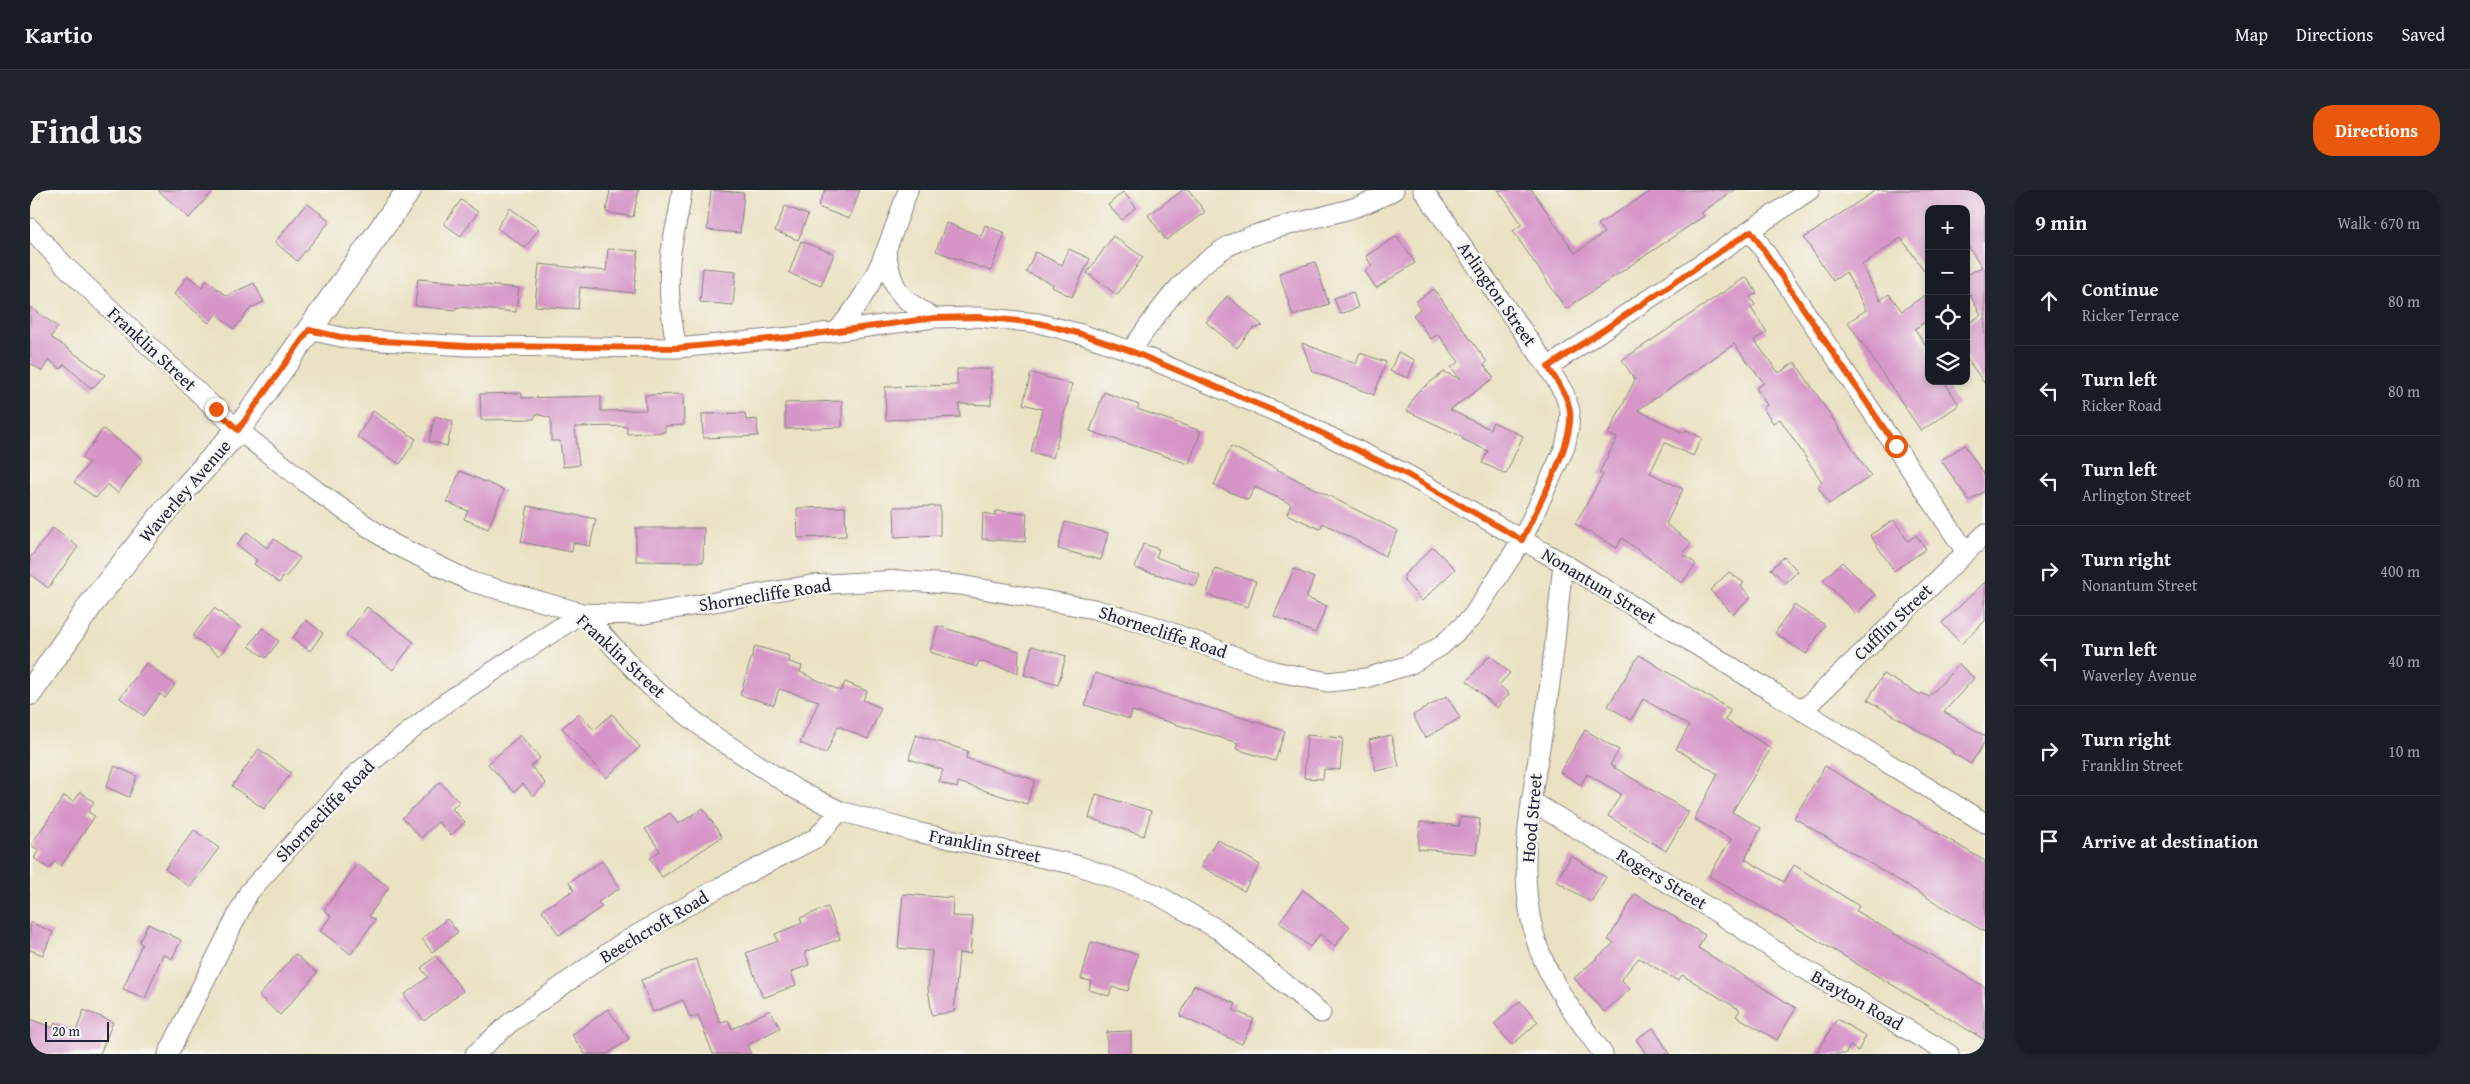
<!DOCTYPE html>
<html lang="en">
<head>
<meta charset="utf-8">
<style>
	:root { --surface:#171b24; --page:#20242c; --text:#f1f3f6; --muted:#9ea1a6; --line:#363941; --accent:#ea580c }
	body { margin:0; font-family:"Gentium Book Plus",serif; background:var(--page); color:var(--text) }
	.controls { position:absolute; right:15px; top:15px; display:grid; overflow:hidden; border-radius:10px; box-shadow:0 2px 8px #0003 }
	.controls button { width:45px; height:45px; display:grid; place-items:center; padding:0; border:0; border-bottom:1px solid var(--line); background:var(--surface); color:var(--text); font:25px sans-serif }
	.scale { position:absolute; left:15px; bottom:12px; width:64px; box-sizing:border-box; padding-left:5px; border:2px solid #22223b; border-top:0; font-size:14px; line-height:18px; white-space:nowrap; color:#22223b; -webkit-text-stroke:4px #f6f6f2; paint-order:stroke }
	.stop { position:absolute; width:15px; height:15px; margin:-11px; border:4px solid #ea580c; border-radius:50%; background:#fff }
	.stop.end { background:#ea580c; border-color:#fff; box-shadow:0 1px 5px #0008 }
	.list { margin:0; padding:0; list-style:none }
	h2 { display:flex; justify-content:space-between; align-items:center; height:65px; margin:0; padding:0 20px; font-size:21px }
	h2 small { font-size:16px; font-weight:400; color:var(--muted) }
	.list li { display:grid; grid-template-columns:32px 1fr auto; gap:15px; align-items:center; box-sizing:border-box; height:90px; padding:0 20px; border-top:1px solid var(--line) }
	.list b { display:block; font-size:19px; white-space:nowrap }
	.list p { margin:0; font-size:16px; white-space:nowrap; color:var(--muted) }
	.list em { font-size:16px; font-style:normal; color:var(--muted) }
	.icon { flex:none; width:28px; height:28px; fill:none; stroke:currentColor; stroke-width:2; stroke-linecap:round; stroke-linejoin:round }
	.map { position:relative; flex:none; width:1955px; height:864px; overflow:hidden; border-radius:20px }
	header { display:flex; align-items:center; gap:30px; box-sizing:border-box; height:70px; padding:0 25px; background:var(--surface); border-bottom:1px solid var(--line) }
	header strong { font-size:24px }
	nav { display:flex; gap:28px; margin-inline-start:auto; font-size:18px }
	.intro { display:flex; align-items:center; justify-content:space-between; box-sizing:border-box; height:120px; padding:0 30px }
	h1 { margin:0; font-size:35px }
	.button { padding:12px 22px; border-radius:20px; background:var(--accent); color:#fff; font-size:18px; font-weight:700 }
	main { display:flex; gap:30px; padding:0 30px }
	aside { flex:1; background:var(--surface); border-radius:20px; box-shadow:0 2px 8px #0003 }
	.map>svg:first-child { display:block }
	.building { fill:#d695c7 }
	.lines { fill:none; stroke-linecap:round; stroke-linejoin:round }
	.minor-casing { stroke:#86827f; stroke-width:21 }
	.tertiary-casing { stroke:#86827f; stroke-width:26 }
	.minor { stroke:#fff; stroke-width:19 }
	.tertiary { stroke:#fff; stroke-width:24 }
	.route { stroke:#ea580c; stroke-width:6 }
	.labels { text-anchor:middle; stroke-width:5; stroke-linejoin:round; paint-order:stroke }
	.street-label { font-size:18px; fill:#22223b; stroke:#f6f6f2 }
</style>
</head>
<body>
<header>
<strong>Kartio</strong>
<nav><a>Map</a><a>Directions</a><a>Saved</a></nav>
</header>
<div class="intro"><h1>Find us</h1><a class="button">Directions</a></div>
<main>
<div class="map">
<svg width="1955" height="864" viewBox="0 0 1955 864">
	<rect width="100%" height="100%" fill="#f6f6f2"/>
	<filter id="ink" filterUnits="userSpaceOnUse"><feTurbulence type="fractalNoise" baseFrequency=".02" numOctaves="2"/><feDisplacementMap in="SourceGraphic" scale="10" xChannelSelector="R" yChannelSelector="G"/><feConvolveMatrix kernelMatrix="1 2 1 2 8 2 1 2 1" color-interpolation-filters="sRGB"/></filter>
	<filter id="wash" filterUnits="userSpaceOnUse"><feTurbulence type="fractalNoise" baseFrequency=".0096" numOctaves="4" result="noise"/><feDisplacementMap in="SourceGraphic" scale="20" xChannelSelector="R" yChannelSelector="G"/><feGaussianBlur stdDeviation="1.12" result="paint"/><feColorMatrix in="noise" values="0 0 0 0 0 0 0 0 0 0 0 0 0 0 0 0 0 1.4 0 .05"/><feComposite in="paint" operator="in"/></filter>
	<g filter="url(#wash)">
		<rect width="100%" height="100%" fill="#ebe2c3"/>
		<g id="blocks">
			<!-- building -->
			<path class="building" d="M 128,0 L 184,0 L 159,28 Z
				M 580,0 L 609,0 L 603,27 L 576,22 Z
				M 681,0 L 714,3 L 710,43 L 677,40 Z
				M 795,0 L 830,0 L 819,29 L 788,17 Z
				M 1153,0 L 1159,0 L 1175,22 L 1136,50 L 1118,25 Z
				M 1468,0 L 1502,0 L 1545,63 L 1574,43 L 1568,34 L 1623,0 L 1705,0 L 1671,23 L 1674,26 L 1536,119 L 1483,41 L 1492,34 Z
				M 1846,0 L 1946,0 L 1955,13 L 1955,194 L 1936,167 L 1936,135 L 1951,125 L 1936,98 L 1936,85 L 1952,77 L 1936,53 L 1936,19 L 1899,19 L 1899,87 L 1871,48 L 1832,75 L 1850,110 L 1859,104 L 1872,121 L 1899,102 L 1899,129 L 1885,139 L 1899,160 L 1899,191 L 1914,191 L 1929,215 L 1891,241 L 1818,132 L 1836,120 L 1816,82 L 1803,91 L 1774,48 Z
				M 1093,2 L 1106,17 L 1092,30 L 1078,15 Z
				M 431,10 L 448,22 L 431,46 L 414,34 Z
				M 277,13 L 300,31 L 267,71 L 245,52 Z
				M 755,16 L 778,25 L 768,50 L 745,41 Z
				M 480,18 L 509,39 L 495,58 L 467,38 Z
				M 916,33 L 951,46 L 955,35 L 975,43 L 961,81 L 906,61 Z
				M 1083,46 L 1113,67 L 1087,105 L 1057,83 Z
				M 1367,46 L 1385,73 L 1346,98 L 1335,81 L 1342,76 L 1336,66 Z
				M 771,51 L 804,64 L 791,96 L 759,83 Z
				M 578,59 L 608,61 L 604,103 L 550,97 L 548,119 L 505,116 L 509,74 L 576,81 Z
				M 1039,59 L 1060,69 L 1042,107 L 1022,97 L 1023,94 L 996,82 L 1005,62 L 1032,75 Z
				M 1285,72 L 1299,114 L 1263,126 L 1249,83 Z
				M 673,78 L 706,81 L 703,115 L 670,112 Z
				M 158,86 L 172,97 L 177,90 L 196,106 L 224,93 L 234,112 L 221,118 L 204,139 L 186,124 L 179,133 L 144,104 Z
				M 1716,87 L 1727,103 L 1720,107 L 1725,115 L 1721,118 L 1737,142 L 1724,150 L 1749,183 L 1765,172 L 1841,286 L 1799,314 L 1788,297 L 1792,292 L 1750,229 L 1743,233 L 1733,218 L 1737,215 L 1726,198 L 1734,193 L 1704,154 L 1608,220 L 1654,243 L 1656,240 L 1672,248 L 1663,266 L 1635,253 L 1620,283 L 1653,299 L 1636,334 L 1661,353 L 1653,364 L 1666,374 L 1652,393 L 1592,348 L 1587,358 L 1545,334 L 1573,285 L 1569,283 L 1587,248 L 1578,244 L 1605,190 L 1592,170 Z
				M 388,89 L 489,98 L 486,122 L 427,117 L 426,120 L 385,116 Z
				M 1404,99 L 1457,172 L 1454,175 L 1464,188 L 1420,220 L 1460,239 L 1463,232 L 1493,246 L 1476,284 L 1452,273 L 1458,261 L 1432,249 L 1433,247 L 1377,221 L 1386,203 L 1414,182 L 1430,189 L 1421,177 L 1429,172 L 1408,144 L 1401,149 L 1383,125 L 1390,119 L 1385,112 Z
				M 1323,102 L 1328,118 L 1310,124 L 1304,108 Z
				M 1197,106 L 1233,136 L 1222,139 L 1207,158 L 1176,132 Z
				M 0,117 L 28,137 L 21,147 L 75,185 L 62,199 L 34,174 L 31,179 L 19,170 L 12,181 L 0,173 Z
				M 1272,153 L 1326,174 L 1330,163 L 1356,172 L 1344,205 L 1282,181 Z
				M 1368,162 L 1385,170 L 1378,188 L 1360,181 Z
				M 927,179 L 961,179 L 961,215 L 929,214 L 930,227 L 856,230 L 855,197 L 927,195 Z
				M 1001,183 L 1042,194 L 1023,268 L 1001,262 L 1012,219 L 993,214 Z
				M 1074,202 L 1109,215 L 1107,219 L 1171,241 L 1159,274 L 1060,241 Z
				M 492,203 L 492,208 L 571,206 L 571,221 L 616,220 L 615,205 L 653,204 L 654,235 L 635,236 L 635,242 L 597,244 L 597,236 L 545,237 L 549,275 L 533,277 L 530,251 L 521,251 L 521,228 L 506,224 L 504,229 L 451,230 L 450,204 Z
				M 812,211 L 812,237 L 755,239 L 755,213 Z
				M 343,221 L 386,249 L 370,274 L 327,247 Z
				M 715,223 L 716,230 L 727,229 L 728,246 L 673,248 L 672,224 Z
				M 405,226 L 423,231 L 417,256 L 399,251 Z
				M 73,239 L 113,269 L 88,303 L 77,294 L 66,308 L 44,292 L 59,273 L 52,268 Z
				M 1935,255 L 1955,286 L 1955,301 L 1939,311 L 1911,270 Z
				M 1201,256 L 1368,341 L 1355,366 L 1293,333 L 1290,339 L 1257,324 L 1261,314 L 1225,297 L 1218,310 L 1184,295 Z
				M 430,281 L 474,300 L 458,339 L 434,329 L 438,321 L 417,312 Z
				M 498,316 L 566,329 L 560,356 L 543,353 L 542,362 L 491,352 Z
				M 910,316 L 910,345 L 865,347 L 864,317 Z
				M 815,317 L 816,346 L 768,348 L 767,318 Z
				M 966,321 L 997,323 L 995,352 L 952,349 L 953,323 L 965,325 Z
				M 1864,330 L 1878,351 L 1886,345 L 1896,359 L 1864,381 L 1840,345 Z
				M 1035,332 L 1078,343 L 1071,370 L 1028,359 Z
				M 23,338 L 48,357 L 18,398 L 0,384 L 0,368 Z
				M 606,338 L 674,338 L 673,372 L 606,371 Z
				M 217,342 L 237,358 L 244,349 L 270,368 L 255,388 L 253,387 L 249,393 L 224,374 L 227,370 L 207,355 Z
				M 1113,354 L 1129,359 L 1126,367 L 1170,384 L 1166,396 L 1105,378 Z
				M 1403,357 L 1425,379 L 1392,411 L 1374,391 L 1374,385 Z
				M 1754,367 L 1768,381 L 1756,393 L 1741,379 Z
				M 1812,372 L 1845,405 L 1826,424 L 1793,390 Z
				M 1185,379 L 1226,391 L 1218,417 L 1177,405 Z
				M 1264,379 L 1284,388 L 1276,408 L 1297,416 L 1285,443 L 1244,426 Z
				M 1699,382 L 1714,393 L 1711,396 L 1721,407 L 1703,424 L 1680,400 Z
				M 1955,392 L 1955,431 L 1931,454 L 1912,433 Z
				M 1764,415 L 1795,435 L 1776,464 L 1745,443 Z
				M 337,417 L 384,452 L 363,480 L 316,445 Z
				M 184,418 L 210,437 L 189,466 L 163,446 Z
				M 276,430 L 293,443 L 280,461 L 263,448 Z
				M 908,436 L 989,461 L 988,483 L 949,471 L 947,477 L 900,462 Z
				M 232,438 L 249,451 L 236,468 L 219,456 Z
				M 725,456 L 760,466 L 759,472 L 772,476 L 770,482 L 811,501 L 815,492 L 837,501 L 833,510 L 851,518 L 838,549 L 808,536 L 796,564 L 770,553 L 789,511 L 749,499 L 744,515 L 710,505 Z
				M 1002,456 L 1036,466 L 1028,495 L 994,485 Z
				M 1460,465 L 1480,483 L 1469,495 L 1479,504 L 1467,518 L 1437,491 Z
				M 1609,465 L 1701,520 L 1695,530 L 1741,558 L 1702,622 L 1731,638 L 1715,669 L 1754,692 L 1764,675 L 1829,716 L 1826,721 L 1955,797 L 1955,850 L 1679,686 L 1701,649 L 1664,629 L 1688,584 L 1646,559 L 1659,536 L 1613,509 L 1601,530 L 1578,516 Z
				M 116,473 L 145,495 L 135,508 L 130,504 L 114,526 L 90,508 Z
				M 1929,474 L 1944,488 L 1914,522 L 1955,546 L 1955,551 L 1941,574 L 1922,563 L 1923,561 L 1838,510 L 1853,484 L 1891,505 L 1892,503 L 1899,507 Z
				M 1065,483 L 1255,541 L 1245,571 L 1206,559 L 1208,553 L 1102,521 L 1100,529 L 1055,515 Z
				M 1417,506 L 1430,528 L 1395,548 L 1383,525 Z
				M 549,523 L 564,540 L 582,524 L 610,557 L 576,588 L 532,538 Z
				M 1555,540 L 1589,560 L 1580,575 L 1659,622 L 1636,661 L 1578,626 L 1591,604 L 1557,584 L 1551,595 L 1530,582 Z
				M 490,545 L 510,568 L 501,576 L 516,594 L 503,606 L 493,594 L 484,602 L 458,574 Z
				M 886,545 L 938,561 L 936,568 L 1005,590 L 997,614 L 928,592 L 927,598 L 909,592 L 913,580 L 879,569 Z
				M 1277,545 L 1313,548 L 1310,580 L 1294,579 L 1293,589 L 1274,588 Z
				M 1361,545 L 1369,576 L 1346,581 L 1339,550 Z
				M 229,559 L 261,583 L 234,619 L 202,596 Z
				M 85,576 L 107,586 L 99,607 L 76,597 Z
				M 1795,576 L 1955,671 L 1955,742 L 1764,628 Z
				M 410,592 L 429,612 L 422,619 L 435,632 L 421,645 L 408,632 L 391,648 L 372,628 Z
				M 50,602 L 64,612 L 58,622 L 65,626 L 31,676 L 25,671 L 19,679 L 4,668 L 9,660 L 1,655 L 34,606 L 44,612 Z
				M 1066,604 L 1121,621 L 1114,646 L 1059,628 Z
				M 673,618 L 692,647 L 632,687 L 620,668 L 630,661 L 615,639 L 640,623 L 648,634 Z
				M 1430,627 L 1450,629 L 1446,664 L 1388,659 L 1390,632 L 1429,636 Z
				M 164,640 L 189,658 L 160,697 L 135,679 Z
				M 1187,649 L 1230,675 L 1214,701 L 1171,676 Z
				M 1541,666 L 1576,687 L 1561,712 L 1526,691 Z
				M 572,671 L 590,698 L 568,712 L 572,717 L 529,745 L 512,720 L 544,700 L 539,692 Z
				M 327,674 L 359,697 L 339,726 L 345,730 L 321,764 L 290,741 L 301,726 L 294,720 Z
				M 1273,700 L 1320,736 L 1305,756 L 1290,744 L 1280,757 L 1249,732 Z
				M 873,704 L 923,708 L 922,726 L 943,727 L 940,764 L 929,763 L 924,822 L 902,825 L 898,798 L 902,761 L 868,758 Z
				M 1605,704 L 1675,745 L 1668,758 L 1766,818 L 1747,850 L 1706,826 L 1710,820 L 1652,785 L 1648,791 L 1609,768 L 1591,789 L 1600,799 L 1574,822 L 1544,788 L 1584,753 L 1578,750 Z
				M 798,717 L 810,749 L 775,762 L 779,775 L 761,782 L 766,795 L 733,808 L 716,763 L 748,751 L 745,744 L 772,733 L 770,728 Z
				M 417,729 L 428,742 L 402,762 L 392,749 Z
				M 0,732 L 23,742 L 13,765 L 0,760 Z
				M 118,734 L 151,750 L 142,769 L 133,764 L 115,808 L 93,799 L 112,754 L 109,752 Z
				M 1061,752 L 1108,764 L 1098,801 L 1082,797 L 1079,806 L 1059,800 L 1061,791 L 1051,789 Z
				M 265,764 L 287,783 L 250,825 L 229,806 Z
				M 406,766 L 433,801 L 394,831 L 374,805 L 398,787 L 391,778 Z
				M 666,769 L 690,833 L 698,830 L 702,839 L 740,820 L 750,838 L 717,855 L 721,864 L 683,864 L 668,825 L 660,828 L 653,810 L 623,822 L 611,790 Z
				M 1164,795 L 1206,814 L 1203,820 L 1224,829 L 1212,854 L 1150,826 Z
				M 1490,811 L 1508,832 L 1482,855 L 1464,834 Z
				M 578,819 L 599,849 L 577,864 L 555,864 L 542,845 Z
				M 54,820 L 83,832 L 70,864 L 0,864 L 0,829 L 23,838 L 25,832 L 46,841 Z
				M 1807,829 L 1836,846 L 1828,861 L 1820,856 L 1815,864 L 1786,864 Z
				M 1623,838 L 1640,864 L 1616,864 L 1606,849 Z
				M 1101,841 L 1101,864 L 1077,864 L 1077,842 Z"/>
		</g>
	</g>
	<g filter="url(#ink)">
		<use href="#blocks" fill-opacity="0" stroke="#86827f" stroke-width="1"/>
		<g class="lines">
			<defs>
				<path id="minor" d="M 0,38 L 35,76 L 208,240 L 288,302 L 363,354 L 442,392 L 552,423 L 620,496 L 681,544 L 767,600 L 810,621 L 886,642 L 1047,675 L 1126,704 L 1189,740 L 1291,823
					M 1721,41 L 1936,362
					M 856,63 C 865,105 868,106 904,128
					M 279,140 L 320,149 L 437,156 L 647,158 L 771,146 L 904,128 L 948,127 L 1008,133 L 1051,144 L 1101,161 L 1263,229 L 1376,284 L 1533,373 L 1955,633
					M 807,141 C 846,97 859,54 878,0
					M 647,158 C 640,126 637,95 641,61 C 644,41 650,21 652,0
					M 1101,161 C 1127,123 1152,86 1192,60 C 1212,47 1240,40 1263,34 C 1298,24 1333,19 1364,0
					M 1518,177 L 1780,0
					M 1533,373 C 1528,420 1524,468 1517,515 C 1506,590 1484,669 1504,743 C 1515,788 1547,827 1573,864
					M 1772,521 L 1955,344
					M 1501,611 L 1691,725 L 1761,771 L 1919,864
					M 138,864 L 219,702 L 326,584 L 418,511 L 552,423 L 610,425 L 781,395 L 868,390 L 930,395 L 1064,419 L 1124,436 L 1244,481 L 1298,492 L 1336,488 L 1379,475 L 1411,456 L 1442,427 L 1492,350 L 1535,257 L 1539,238 L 1540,221 L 1534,203 L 1518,177 L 1393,0
					M 445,864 L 481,832 L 589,755 L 683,701 L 786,648 L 810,621"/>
				<path id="tertiary" d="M 0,503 L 62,413 L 137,319 L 208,240 L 379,0"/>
			</defs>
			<!-- minor casing -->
			<use href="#minor" class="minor-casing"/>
			<!-- tertiary casing -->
			<use href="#tertiary" class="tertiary-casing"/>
			<!-- minor -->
			<use href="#minor" class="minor"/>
			<!-- tertiary -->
			<use href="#tertiary" class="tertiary"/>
		</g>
	</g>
	<g class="lines" filter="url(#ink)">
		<!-- route -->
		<path class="route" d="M 186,219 L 208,240 L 279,140 L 320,149 L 436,156 L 647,158 L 771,146 L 904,128 L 948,127 L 1008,133 L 1051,144 L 1101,161 L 1263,229 L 1376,284 L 1492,350 C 1507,317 1544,255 1540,221 C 1538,205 1526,190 1518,177 L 1721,41 L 1866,256"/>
	</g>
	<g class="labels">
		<!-- street labels -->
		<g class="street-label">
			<text transform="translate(1467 104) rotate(55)" y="6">Arlington Street</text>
			<text transform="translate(122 159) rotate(43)" y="6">Franklin Street</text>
			<text transform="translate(155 301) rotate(-49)" y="6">Waverley Avenue</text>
			<text transform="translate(1569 396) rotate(31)" y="6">Nonantum Street</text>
			<text transform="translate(735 405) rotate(-9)" y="6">Shornecliffe Road</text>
			<text transform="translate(1863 432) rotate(-44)" y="6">Cufflin Street</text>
			<text transform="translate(1133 442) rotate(18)" y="6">Shornecliffe Road</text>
			<text transform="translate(591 466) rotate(43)" y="6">Franklin Street</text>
			<text transform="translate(295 621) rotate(-46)" y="6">Shornecliffe Road</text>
			<text transform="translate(1502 628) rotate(-85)" y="6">Hood Street</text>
			<text transform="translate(955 656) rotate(11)" y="6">Franklin Street</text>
			<text transform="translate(1632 689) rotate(31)" y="6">Rogers Street</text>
			<text transform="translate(624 737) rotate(-31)" y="6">Beechcroft Road</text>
			<text transform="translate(1827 810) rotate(30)" y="6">Brayton Road</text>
		</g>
	</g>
</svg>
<div class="controls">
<button>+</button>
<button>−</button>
<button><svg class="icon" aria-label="locate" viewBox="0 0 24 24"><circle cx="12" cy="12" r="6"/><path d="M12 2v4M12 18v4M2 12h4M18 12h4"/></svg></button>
<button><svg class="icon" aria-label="layers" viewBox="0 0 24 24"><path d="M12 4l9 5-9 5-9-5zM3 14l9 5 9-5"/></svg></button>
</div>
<div class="scale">20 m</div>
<div class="stop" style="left:1866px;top:256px"></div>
<div class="stop end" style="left:186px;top:219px"></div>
</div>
<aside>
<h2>9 min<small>Walk · 670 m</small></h2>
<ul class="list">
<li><svg class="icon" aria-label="ahead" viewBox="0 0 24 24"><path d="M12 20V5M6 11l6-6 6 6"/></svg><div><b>Continue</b><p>Ricker Terrace</p></div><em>80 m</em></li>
<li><svg class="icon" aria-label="left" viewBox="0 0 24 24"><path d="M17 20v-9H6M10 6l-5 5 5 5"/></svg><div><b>Turn left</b><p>Ricker Road</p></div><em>80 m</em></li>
<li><svg class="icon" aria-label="left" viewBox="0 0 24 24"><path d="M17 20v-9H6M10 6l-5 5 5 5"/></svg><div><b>Turn left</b><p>Arlington Street</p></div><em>60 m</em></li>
<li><svg class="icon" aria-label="right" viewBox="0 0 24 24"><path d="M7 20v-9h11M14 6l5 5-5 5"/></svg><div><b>Turn right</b><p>Nonantum Street</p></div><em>400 m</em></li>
<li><svg class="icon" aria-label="left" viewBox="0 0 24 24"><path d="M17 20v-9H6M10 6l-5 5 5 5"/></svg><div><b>Turn left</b><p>Waverley Avenue</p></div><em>40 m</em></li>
<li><svg class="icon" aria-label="right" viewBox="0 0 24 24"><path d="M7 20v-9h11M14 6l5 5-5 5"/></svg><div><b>Turn right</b><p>Franklin Street</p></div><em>10 m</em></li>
<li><svg class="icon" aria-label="arrive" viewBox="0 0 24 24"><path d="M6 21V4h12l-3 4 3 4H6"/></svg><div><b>Arrive at destination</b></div></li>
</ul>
</aside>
</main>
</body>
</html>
